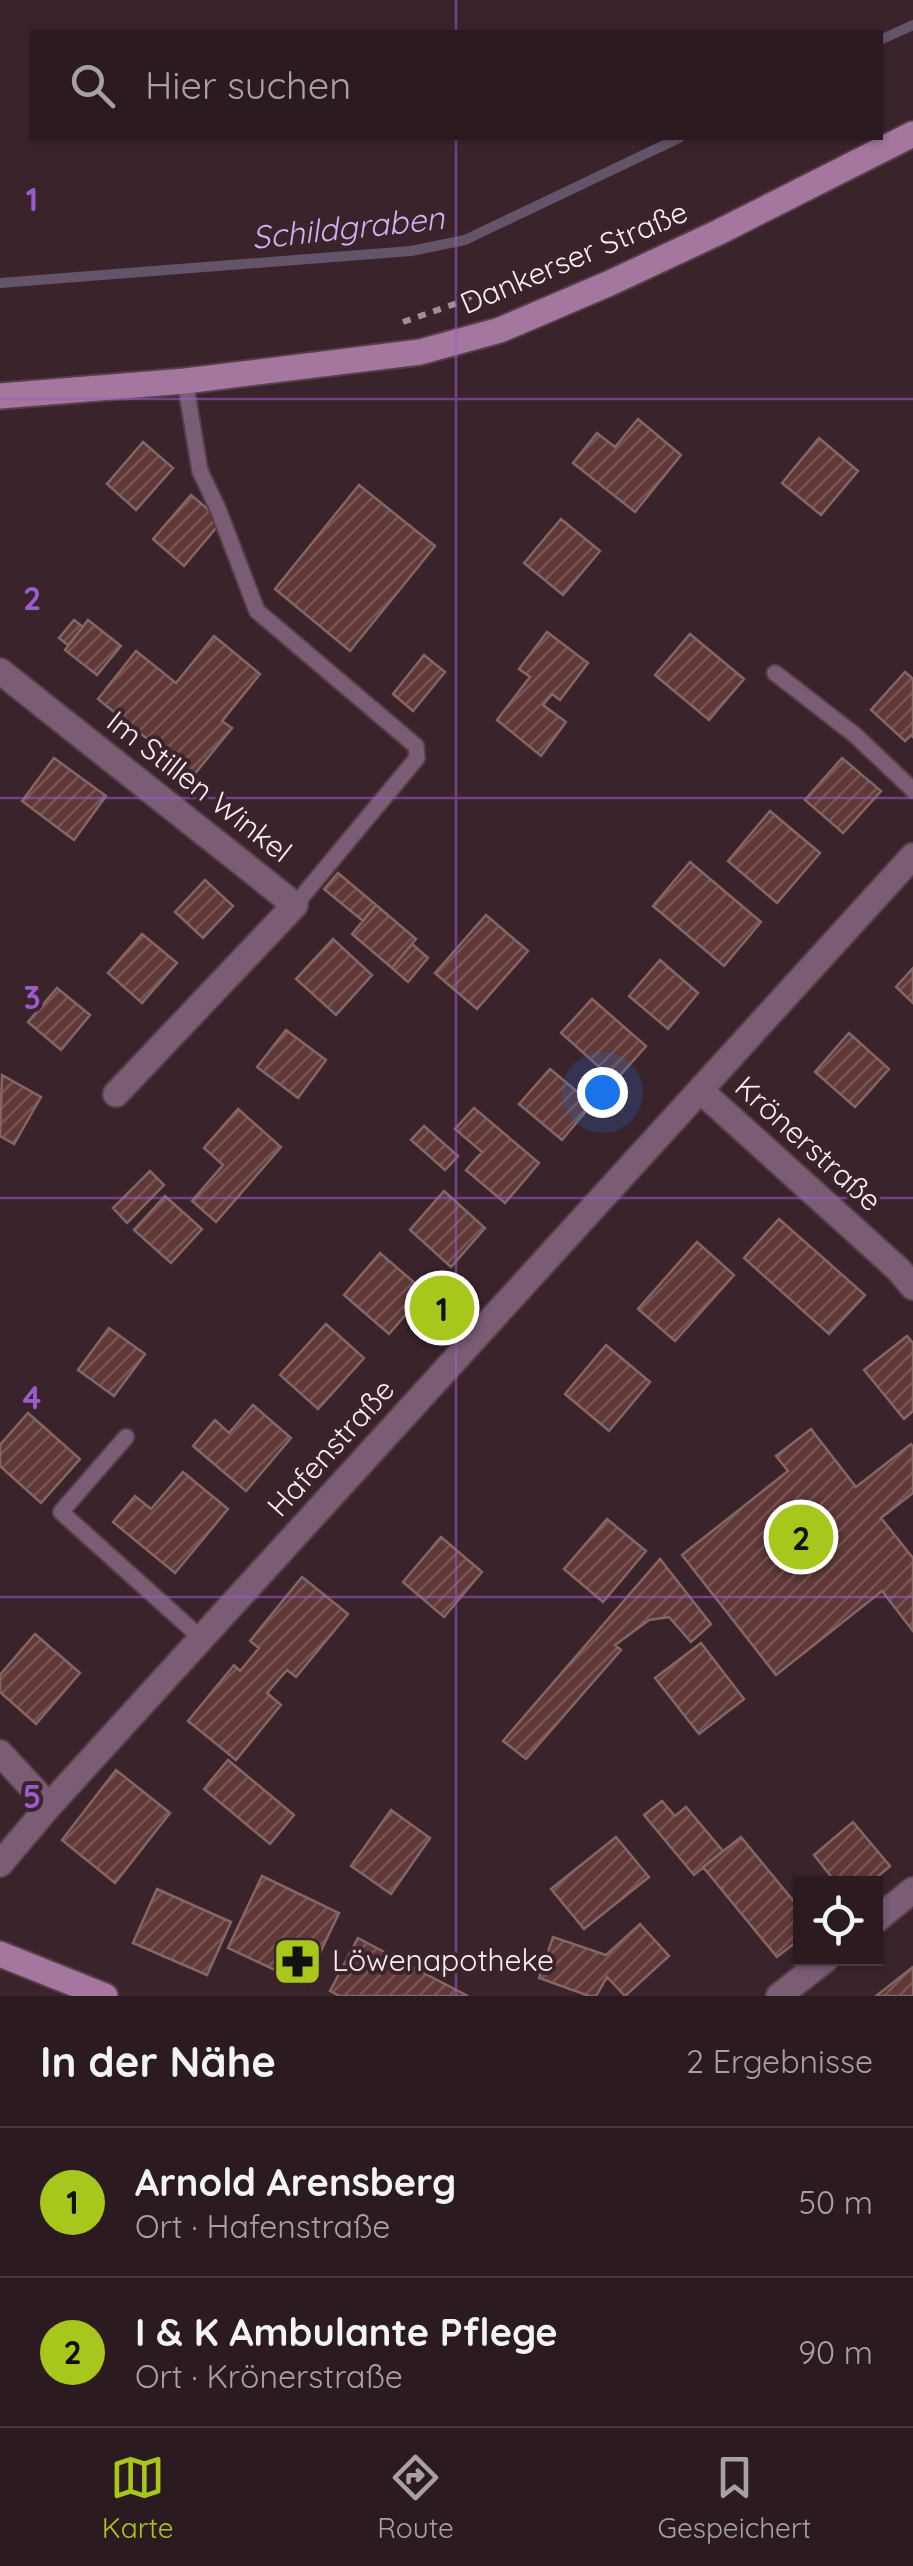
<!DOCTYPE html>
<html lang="de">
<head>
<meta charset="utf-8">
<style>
	:root { --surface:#2c1a21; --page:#38272e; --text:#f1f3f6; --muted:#a6a1a5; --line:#48383f; --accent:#a8c71c }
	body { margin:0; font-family:Quicksand,sans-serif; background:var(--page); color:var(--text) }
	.controls { position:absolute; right:30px; bottom:30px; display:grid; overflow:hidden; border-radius:0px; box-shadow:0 2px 8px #0004 }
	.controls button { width:90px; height:90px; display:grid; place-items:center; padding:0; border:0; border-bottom:2px solid var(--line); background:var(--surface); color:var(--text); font:50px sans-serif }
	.you { position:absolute; left:602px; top:1092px; width:35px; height:35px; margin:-25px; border:8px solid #fff; border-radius:50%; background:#1a73e8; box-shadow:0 0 0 15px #1a73e833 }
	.badge { display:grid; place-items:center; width:65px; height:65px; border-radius:50%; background:var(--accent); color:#111; font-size:32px; font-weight:700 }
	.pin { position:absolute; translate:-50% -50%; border:5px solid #fff; box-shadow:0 2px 10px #0006 }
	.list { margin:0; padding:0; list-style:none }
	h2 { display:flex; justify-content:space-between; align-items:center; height:130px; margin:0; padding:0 40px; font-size:42px }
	h2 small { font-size:32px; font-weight:400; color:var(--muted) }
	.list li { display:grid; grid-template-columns:65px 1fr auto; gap:30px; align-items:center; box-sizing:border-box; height:150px; padding:0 40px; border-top:2px solid var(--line) }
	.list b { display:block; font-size:38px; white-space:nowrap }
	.list p { margin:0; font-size:32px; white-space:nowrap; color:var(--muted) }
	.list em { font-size:32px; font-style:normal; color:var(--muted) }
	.icon { flex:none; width:55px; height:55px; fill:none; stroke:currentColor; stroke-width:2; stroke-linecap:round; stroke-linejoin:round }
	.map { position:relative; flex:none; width:913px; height:1996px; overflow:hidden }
	.search { position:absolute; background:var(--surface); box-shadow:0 2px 8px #0004; left:30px; right:30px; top:30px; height:110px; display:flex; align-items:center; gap:25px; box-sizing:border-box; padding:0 35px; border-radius:0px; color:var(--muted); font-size:38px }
	.sheet { height:430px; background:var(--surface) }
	nav { display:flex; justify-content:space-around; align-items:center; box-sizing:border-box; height:140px; border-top:2px solid var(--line); background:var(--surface); font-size:28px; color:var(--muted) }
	nav a { display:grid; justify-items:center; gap:5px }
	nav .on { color:var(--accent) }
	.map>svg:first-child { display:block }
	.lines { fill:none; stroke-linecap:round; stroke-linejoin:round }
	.stream { stroke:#63546a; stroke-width:10 }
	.building { fill:url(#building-hatch); stroke:#846665; stroke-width:2.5 }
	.lane-casing { stroke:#563f48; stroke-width:19 }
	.street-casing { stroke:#563f48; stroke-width:29 }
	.secondary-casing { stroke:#563f48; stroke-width:29 }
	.path { stroke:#a28e95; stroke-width:6; stroke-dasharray:8 8; stroke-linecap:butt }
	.lane { stroke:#7a5c75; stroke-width:15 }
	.street { stroke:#7a5c75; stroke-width:25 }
	.secondary { stroke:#a5769e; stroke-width:25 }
	.grid { fill:none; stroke:#9b5ccc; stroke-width:2.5; stroke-opacity:0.55 }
	.labels { text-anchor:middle; stroke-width:8; stroke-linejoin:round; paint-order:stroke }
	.street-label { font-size:30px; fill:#fcecf1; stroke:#3b232c }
	.poi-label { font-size:30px; fill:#fcecf1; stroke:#3b232c; text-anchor:start }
	.water-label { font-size:32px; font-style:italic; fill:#d1b3ef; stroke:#3b232c }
	.grid-label { font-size:32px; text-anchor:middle; font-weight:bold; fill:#9b5ccc; stroke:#3b232c; stroke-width:8; stroke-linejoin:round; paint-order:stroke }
</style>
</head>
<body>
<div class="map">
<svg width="913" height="1996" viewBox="0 0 913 1996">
	<defs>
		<pattern id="building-hatch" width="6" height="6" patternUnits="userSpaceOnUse" patternTransform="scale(2.5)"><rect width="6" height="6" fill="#603837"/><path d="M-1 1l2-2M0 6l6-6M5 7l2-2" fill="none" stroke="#785554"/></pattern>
	</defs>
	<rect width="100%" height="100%" fill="#3b232c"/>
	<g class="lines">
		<!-- stream -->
		<path class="stream" d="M 880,40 L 913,25
			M 0,283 L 411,251 L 465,240 L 679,138"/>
	</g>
	<!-- building -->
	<path class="building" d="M 638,419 L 681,455 L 635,512 L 573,463 L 597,433 L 615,447 Z
		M 819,438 L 858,471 L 821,515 L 782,483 Z
		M 143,442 L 173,468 L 136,510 L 107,484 Z
		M 359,485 L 435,546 L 350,651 L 275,589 Z
		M 191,495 L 222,521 L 184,566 L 153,539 Z
		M 561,519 L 600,551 L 563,595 L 524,563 Z
		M 74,620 L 83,627 L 68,645 L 59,638 Z
		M 88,620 L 121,646 L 97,675 L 65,650 Z
		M 547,632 L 588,663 L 560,700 L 552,694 L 543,705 L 566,722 L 541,756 L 497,720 L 530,677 L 519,669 Z
		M 690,634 L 744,679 L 709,720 L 655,675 Z
		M 214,636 L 260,674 L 222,721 L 232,728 L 193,776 L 98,699 L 136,651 L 176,683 Z
		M 424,655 L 445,672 L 413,711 L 393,694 Z
		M 905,672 L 913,679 L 913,737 L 911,735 L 905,741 L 871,710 Z
		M 54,758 L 106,796 L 74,840 L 22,801 Z
		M 842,758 L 881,791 L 843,833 L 805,800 Z
		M 770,811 L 820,853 L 777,903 L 728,861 Z
		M 690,862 L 761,922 L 724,966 L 653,906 Z
		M 338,873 L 376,905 L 363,921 L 324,889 Z
		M 205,880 L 233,906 L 203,938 L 175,912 Z
		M 376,905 L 416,939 L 392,968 L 352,934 Z
		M 486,915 L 528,951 L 477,1009 L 435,973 Z
		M 142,934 L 177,963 L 142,1003 L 108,973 Z
		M 333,939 L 372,975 L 336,1015 L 296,979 Z
		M 412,944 L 428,958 L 408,982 L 392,968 Z
		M 660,960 L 698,993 L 668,1029 L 629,996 Z
		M 913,968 L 913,1003 L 896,987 Z
		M 57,988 L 90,1015 L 61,1050 L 28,1022 Z
		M 592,999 L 646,1046 L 615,1081 L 561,1033 Z
		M 286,1030 L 326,1060 L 298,1098 L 257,1067 Z
		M 849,1033 L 889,1069 L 855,1107 L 815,1072 Z
		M 550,1069 L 592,1104 L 562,1140 L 519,1104 Z
		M 2,1075 L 41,1097 L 14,1144 L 0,1136 Z
		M 474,1108 L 539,1163 L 505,1203 L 466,1170 L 482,1152 L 455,1129 Z
		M 238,1109 L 281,1147 L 216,1222 L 192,1201 L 223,1165 L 204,1148 Z
		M 424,1126 L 458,1156 L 445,1170 L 411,1140 Z
		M 150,1171 L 164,1185 L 127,1223 L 113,1208 Z
		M 444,1191 L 485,1228 L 451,1267 L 410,1230 Z
		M 165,1196 L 202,1229 L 171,1263 L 134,1230 Z
		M 779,1219 L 865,1295 L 829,1334 L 744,1258 Z
		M 697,1242 L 734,1275 L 675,1341 L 638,1309 Z
		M 380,1253 L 425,1292 L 389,1334 L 344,1295 Z
		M 326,1324 L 364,1358 L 318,1409 L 280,1375 Z
		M 109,1328 L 145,1354 L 114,1396 L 78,1370 Z
		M 907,1336 L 913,1343 L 913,1411 L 904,1419 L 864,1370 Z
		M 606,1345 L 650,1382 L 609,1431 L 565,1394 Z
		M 253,1405 L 291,1438 L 246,1491 L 193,1446 L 215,1420 L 229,1433 Z
		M 28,1413 L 80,1459 L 41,1503 L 0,1466 L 0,1445 Z
		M 811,1429 L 856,1487 L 911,1444 L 913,1447 L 913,1493 L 881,1518 L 913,1558 L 913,1631 L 882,1591 L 776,1675 L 682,1555 L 788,1471 L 776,1456 Z
		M 183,1472 L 228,1509 L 175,1573 L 113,1522 L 135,1496 L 151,1509 Z
		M 607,1519 L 646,1551 L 603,1602 L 564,1569 Z
		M 441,1537 L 482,1572 L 444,1617 L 403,1582 Z
		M 660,1559 L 711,1624 L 691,1642 L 669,1617 L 649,1620 L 615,1645 L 621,1650 L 526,1759 L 503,1741 Z
		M 302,1577 L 348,1614 L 296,1677 L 287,1670 L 267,1693 L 281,1705 L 236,1760 L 188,1721 L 234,1665 L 240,1671 L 259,1648 L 250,1641 Z
		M 35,1634 L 80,1673 L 36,1724 L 0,1692 L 0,1675 Z
		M 701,1643 L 744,1699 L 699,1734 L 655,1678 Z
		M 228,1760 L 294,1815 L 270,1844 L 204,1789 Z
		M 116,1770 L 170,1813 L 115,1883 L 62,1840 Z
		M 662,1801 L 675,1816 L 686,1807 L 723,1851 L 694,1875 L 644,1815 Z
		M 391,1810 L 430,1838 L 391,1894 L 351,1866 Z
		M 853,1822 L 890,1866 L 869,1884 L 837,1884 L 814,1855 Z
		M 616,1837 L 649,1877 L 584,1929 L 551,1889 Z
		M 741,1837 L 800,1909 L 800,1939 L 777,1957 L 703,1867 Z
		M 262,1876 L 339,1913 L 305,1984 L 228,1948 Z
		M 157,1889 L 231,1922 L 207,1975 L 133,1943 Z
		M 640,1924 L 669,1956 L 625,1996 L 607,1977 L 596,1996 L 589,1996 L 539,1978 L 553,1937 L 606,1955 Z
		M 358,1938 L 416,1969 L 468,1996 L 340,1996 L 330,1991 Z
		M 913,1967 L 913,1996 L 876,1996 Z"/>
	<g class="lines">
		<defs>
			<path id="lane" d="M 185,381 L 200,471 L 218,509 L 257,611 L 416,746 L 417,758 L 295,905
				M 775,673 L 855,735 L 913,790
				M 126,1437 L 61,1512 L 201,1638"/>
			<path id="street" d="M 0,671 L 295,905 L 116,1094
				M 701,1091 L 899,1270 L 913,1287
				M 0,1753 L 49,1806
				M 0,1864 L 49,1806 L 913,856
				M 876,1920 L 913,1890
				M 779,1996 L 826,1959"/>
			<path id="secondary" d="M 0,396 L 185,381 L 420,352 L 500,330 L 610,283 L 719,232 L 913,134
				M 0,1954 L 105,1996"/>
		</defs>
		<!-- lane casing -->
		<use href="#lane" class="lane-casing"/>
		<!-- street casing -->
		<use href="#street" class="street-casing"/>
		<!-- secondary casing -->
		<use href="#secondary" class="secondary-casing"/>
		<!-- path -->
		<path class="path" d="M 403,322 L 469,299 L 478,308"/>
		<!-- lane -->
		<use href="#lane" class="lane"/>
		<!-- street -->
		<use href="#street" class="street"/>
		<!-- secondary -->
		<use href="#secondary" class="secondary"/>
	</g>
	<!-- grid -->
	<path class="grid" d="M 456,0 L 456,32M 456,138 L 456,1996M 0,399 L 913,399M 0,798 L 913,798M 0,1198 L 913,1198M 0,1597 L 913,1597"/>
	<!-- icons -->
	<defs>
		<symbol id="pharmacy-square" viewBox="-11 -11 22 22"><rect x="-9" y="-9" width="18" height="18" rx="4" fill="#a8c71c" stroke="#3b232c"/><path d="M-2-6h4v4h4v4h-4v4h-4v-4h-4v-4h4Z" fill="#111"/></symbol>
	</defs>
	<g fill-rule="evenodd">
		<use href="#pharmacy-square" x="270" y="1934" width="55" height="55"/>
	</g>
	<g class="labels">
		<!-- street labels -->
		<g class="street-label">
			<text transform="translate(574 258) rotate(-23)" y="10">Dankerser Straße</text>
			<text transform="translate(199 787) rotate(38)" y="10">Im Stillen Winkel</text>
			<text transform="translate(808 1144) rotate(42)" y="10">Krönerstraße</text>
			<text transform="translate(331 1448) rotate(-48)" y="10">Hafenstraße</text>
		</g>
		<!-- poi labels -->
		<g class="poi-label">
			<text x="332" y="1971">Löwenapotheke</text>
		</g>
		<!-- water labels -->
		<g class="water-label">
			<text transform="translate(348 228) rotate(-6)" y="11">Schildgraben</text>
		</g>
	</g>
	<g class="grid-label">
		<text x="32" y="211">1</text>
		<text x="32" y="610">2</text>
		<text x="32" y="1009">3</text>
		<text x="32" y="1409">4</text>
		<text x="32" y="1808">5</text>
	</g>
</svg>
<div class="controls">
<button><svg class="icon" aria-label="locate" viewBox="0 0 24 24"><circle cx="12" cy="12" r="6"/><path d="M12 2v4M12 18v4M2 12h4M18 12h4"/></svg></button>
</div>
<div class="you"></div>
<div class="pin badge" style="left:442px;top:1308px">1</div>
<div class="pin badge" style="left:801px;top:1537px">2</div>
<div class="search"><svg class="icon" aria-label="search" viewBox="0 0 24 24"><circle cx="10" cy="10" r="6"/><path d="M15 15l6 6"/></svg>Hier suchen</div>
</div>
<section class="sheet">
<h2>In der Nähe<small>2 Ergebnisse</small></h2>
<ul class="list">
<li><span class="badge">1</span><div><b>Arnold Arensberg</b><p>Ort · Hafenstraße</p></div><em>50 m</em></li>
<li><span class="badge">2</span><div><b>I &amp; K Ambulante Pflege</b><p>Ort · Krönerstraße</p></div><em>90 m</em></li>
</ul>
</section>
<nav>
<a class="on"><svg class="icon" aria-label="map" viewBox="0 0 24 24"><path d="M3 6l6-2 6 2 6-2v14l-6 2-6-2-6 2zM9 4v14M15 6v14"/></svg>Karte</a>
<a><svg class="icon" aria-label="directions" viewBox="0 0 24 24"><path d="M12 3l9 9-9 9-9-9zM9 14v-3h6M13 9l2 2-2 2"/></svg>Route</a>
<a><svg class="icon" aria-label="saved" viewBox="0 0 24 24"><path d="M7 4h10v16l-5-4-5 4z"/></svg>Gespeichert</a>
</nav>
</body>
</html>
